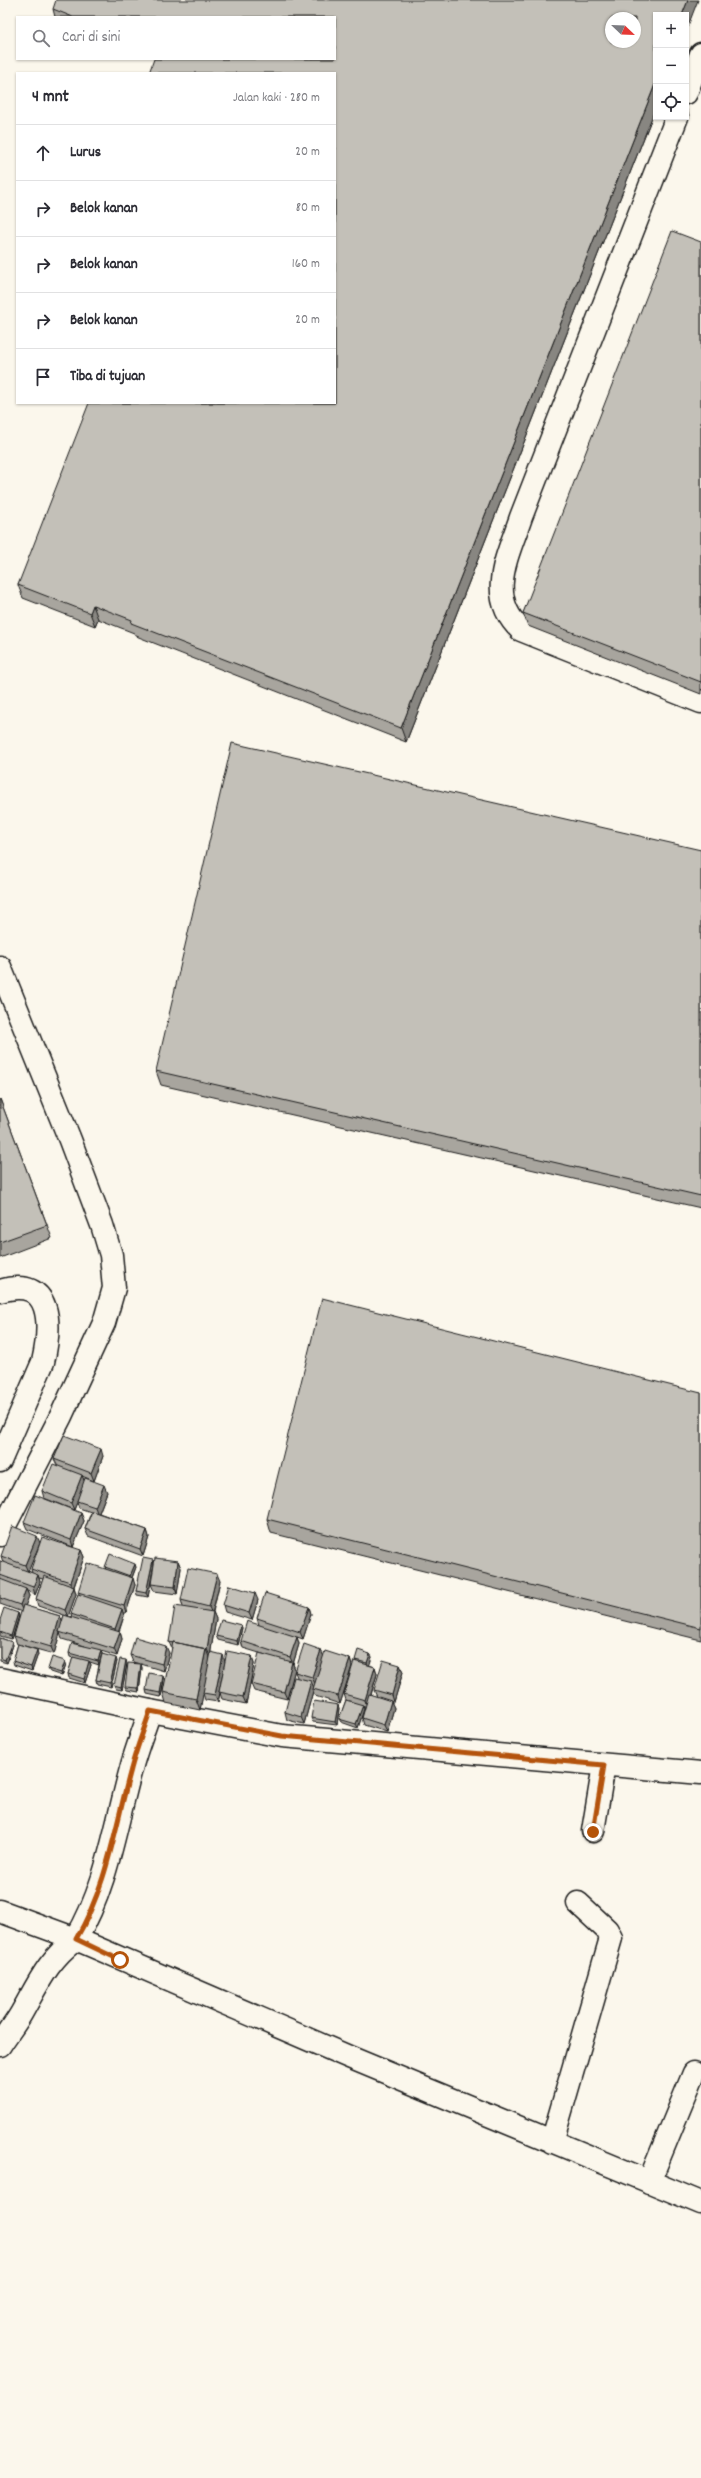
<!DOCTYPE html>
<html lang="id">
<head>
<meta charset="utf-8">
<style>
	:root { --surface:#fff; --page:#f7f7f7; --text:#2b2b33; --muted:#7c7c81; --line:#e1e1e2 }
	body { margin:0; font-family:Dekko,sans-serif; background:var(--page); color:var(--text) }
	.controls { position:absolute; right:12px; top:12px; display:grid; overflow:hidden; border-radius:0px; box-shadow:0 1px 3px #0004 }
	.controls button { width:36px; height:36px; display:grid; place-items:center; padding:0; border:0; border-bottom:1px solid var(--line); background:var(--surface); color:var(--text); font:20px sans-serif }
	.compass { position:absolute; left:605px; top:12px; width:36px; height:36px; border-radius:50%; background:var(--surface); box-shadow:0 1px 3px #0004; rotate:113deg }
	.stop { position:absolute; width:12px; height:12px; margin:-9px; border:3px solid #b45309; border-radius:50%; background:#fff }
	.stop.end { background:#b45309; border-color:#fff; box-shadow:0 1px 4px #0008 }
	.list { margin:0; padding:0; list-style:none }
	h2 { display:flex; justify-content:space-between; align-items:center; height:52px; margin:0; padding:0 16px; font-size:17px }
	h2 small { font-size:13px; font-weight:400; color:var(--muted) }
	.list li { display:grid; grid-template-columns:26px 1fr auto; gap:12px; align-items:center; box-sizing:border-box; height:56px; padding:0 16px; border-top:1px solid var(--line) }
	.list b { display:block; font-size:15px; white-space:nowrap }
	.list em { font-size:13px; font-style:normal; color:var(--muted) }
	.icon { flex:none; width:22px; height:22px; fill:none; stroke:currentColor; stroke-width:2; stroke-linecap:round; stroke-linejoin:round }
	.map { position:relative; flex:none; width:701px; height:2478px; overflow:hidden }
	.search { position:absolute; background:var(--surface); box-shadow:0 1px 3px #0004; left:16px; top:16px; width:320px; height:44px; display:flex; align-items:center; gap:10px; box-sizing:border-box; padding:0 14px; border-radius:0px; color:var(--muted); font-size:15px }
	.panel { position:absolute; background:var(--surface); box-shadow:0 1px 3px #0004; left:16px; top:72px; width:320px; height:332px; border-radius:0px }
	.map>svg:first-child { display:block }
	.lines { fill:none; stroke-linecap:round; stroke-linejoin:round }
	.minor-casing { stroke:#1c1c1c; stroke-width:25 }
	.major-casing { stroke:#1c1c1c; stroke-width:25 }
	.minor { stroke:#fbf7ec; stroke-width:22 }
	.major { stroke:#fbf7ec; stroke-width:22 }
	.wall { fill:#a8a59e; stroke:#1c1c1c; fill-rule:evenodd }
	.shaded-wall { fill:#888681; stroke:#1c1c1c }
	.building { fill:#c3c0b8; stroke:#1c1c1c; fill-rule:evenodd }
	.route { stroke:#b45309; stroke-width:5 }
</style>
</head>
<body>
<div class="map">
<svg width="701" height="2478" viewBox="0 0 701 2478">
	<rect width="100%" height="100%" fill="#fbf7ec"/>
	<filter id="ink" filterUnits="userSpaceOnUse"><feTurbulence type="fractalNoise" baseFrequency=".025" numOctaves="2"/><feDisplacementMap in="SourceGraphic" scale="8" xChannelSelector="R" yChannelSelector="G"/><feConvolveMatrix kernelMatrix="1 2 1 2 8 2 1 2 1" color-interpolation-filters="sRGB"/></filter>
	<g filter="url(#ink)">
		<g class="lines">
			<defs>
				<path id="minor" d="M 686,93 L 701,54
					M 677,117 L 521,517 C 508,556 485,596 521,630 L 701,702
					M 0,967 L 70,1140 L 102,1225 L 111,1255 L 114,1288 L 104,1323 L 61,1416 L 0,1535
					M 0,1291 C 54,1275 51,1327 43,1362 L 0,1461
					M 150,1711 C 144,1730 136,1749 131,1769 C 115,1827 107,1887 76,1939 L 349,2057 L 701,2203
					M 593,1831 L 604,1765
					M 0,1911 L 76,1939
					M 0,2045 C 7,2034 16,2023 22,2012 C 39,1982 48,1960 76,1939
					M 552,2142 L 611,1938 L 607,1930 L 578,1903
					M 649,2182 L 694,2073"/>
				<path id="major" d="M 0,1679 L 150,1711 L 282,1736 L 701,1773"/>
			</defs>
			<!-- minor casing -->
			<use href="#minor" class="minor-casing"/>
			<!-- major casing -->
			<use href="#major" class="major-casing"/>
			<!-- minor -->
			<use href="#minor" class="minor"/>
			<!-- major -->
			<use href="#major" class="major"/>
		</g>
		<!-- wall -->
		<path class="wall" d="M 53,9 L 656,15 L 656,107 L 406,742 L 136,636 L 134,633 L 98,619 L 95,626 L 23,598 L 18,585 L 335,17 L 55,17 Z
			M 701,242 L 701,694 L 528,626 L 523,613 Z
			M 701,850 L 701,1208 L 161,1085 L 156,1071 Z
			M 0,1099 L 52,1238 L 0,1258 Z
			M 701,1393 L 701,1640 L 271,1533 L 267,1519 Z
			M 103,1456 L 94,1481 L 82,1476 L 84,1481 L 107,1492 L 99,1513 L 147,1530 L 149,1537 L 143,1556 L 88,1536 L 85,1529 L 91,1512 L 79,1508 L 77,1502 L 74,1510 L 44,1498 L 42,1491 L 57,1465 L 54,1459 Z
			M 81,1513 L 84,1521 L 73,1547 L 27,1529 L 24,1522 Z
			M 40,1543 L 28,1571 L 32,1573 L 31,1569 L 81,1550 L 84,1557 L 74,1587 L 76,1594 L 68,1616 L 72,1617 L 71,1614 L 79,1594 L 78,1592 L 106,1570 L 105,1567 L 136,1567 L 132,1578 L 135,1585 L 126,1613 L 123,1613 L 124,1616 L 119,1632 L 120,1632 L 122,1639 L 117,1656 L 101,1651 L 102,1654 L 117,1661 L 111,1687 L 97,1684 L 96,1680 L 99,1665 L 90,1662 L 91,1665 L 85,1683 L 69,1678 L 68,1674 L 73,1658 L 70,1657 L 69,1653 L 85,1646 L 62,1639 L 60,1633 L 54,1654 L 21,1645 L 38,1654 L 32,1671 L 14,1665 L 13,1661 L 18,1644 L 17,1644 L 14,1636 L 22,1612 L 0,1604 L 0,1561 L 3,1562 L 1,1556 ZM 39,1578 L 43,1579 L 36,1599 L 38,1606 L 64,1615 L 62,1622 L 60,1616 L 25,1606 L 29,1596 L 27,1591 L 35,1595 L 40,1582 Z
			M 153,1560 L 154,1564 L 178,1561 L 181,1568 L 177,1594 L 154,1591 L 151,1584 L 154,1565 L 148,1597 L 137,1595 L 136,1591 Z
			M 220,1581 L 213,1612 L 216,1619 L 210,1656 L 209,1656 L 210,1659 L 225,1662 L 252,1656 L 254,1664 L 246,1704 L 222,1699 L 220,1693 L 218,1702 L 205,1700 L 203,1693 L 200,1710 L 166,1703 L 163,1692 L 172,1649 L 169,1642 L 183,1607 L 181,1600 Z
			M 258,1600 L 252,1620 L 225,1612 L 223,1605 Z
			M 309,1607 L 311,1614 L 303,1639 L 297,1637 L 299,1644 L 293,1664 L 295,1669 L 287,1699 L 254,1691 L 251,1684 L 266,1655 L 243,1648 L 241,1641 L 259,1625 L 257,1618 Z
			M 18,1613 L 19,1616 L 12,1639 L 0,1636 L 0,1620 Z
			M 241,1625 L 242,1628 L 238,1645 L 218,1640 L 216,1636 Z
			M 0,1638 L 12,1642 L 13,1645 L 7,1663 L 0,1661 Z
			M 321,1650 L 323,1656 L 350,1659 L 352,1666 L 340,1704 L 315,1696 L 313,1691 L 304,1724 L 287,1720 L 285,1712 L 297,1677 L 295,1672 Z
			M 169,1653 L 164,1671 L 141,1664 L 142,1668 L 139,1692 L 127,1690 L 125,1687 L 140,1664 L 133,1662 L 130,1655 Z
			M 370,1654 L 372,1657 L 369,1665 L 375,1667 L 377,1674 L 371,1695 L 377,1697 L 374,1690 L 400,1665 L 403,1672 L 394,1702 L 391,1702 L 394,1708 L 387,1732 L 364,1725 L 362,1718 L 365,1706 L 363,1706 L 364,1709 L 358,1728 L 341,1722 L 339,1719 L 346,1700 L 344,1694 L 356,1661 L 355,1660 Z
			M 65,1661 L 66,1664 L 62,1676 L 50,1672 L 48,1669 Z
			M 127,1664 L 122,1690 L 116,1689 L 114,1685 Z
			M 164,1679 L 161,1697 L 147,1694 L 146,1690 Z
			M 339,1708 L 337,1725 L 313,1722 L 311,1718 Z"/>
		<!-- shaded-wall -->
		<path class="shaded-wall" d="M 688,0 L 698,0 L 686,31 L 686,15 L 682,15 Z
			M 656,82 L 656,107 L 406,742 L 401,728 Z
			M 93,605 L 98,619 L 95,626 L 90,613 Z
			M 101,1449 L 103,1456 L 94,1481 L 91,1473 Z
			M 82,1475 L 85,1483 L 77,1501 L 77,1502 L 74,1510 L 71,1503 Z
			M 104,1485 L 107,1492 L 98,1515 L 95,1507 Z
			M 81,1513 L 84,1521 L 73,1547 L 71,1540 Z
			M 147,1530 L 149,1537 L 143,1556 L 140,1549 Z
			M 37,1536 L 40,1543 L 28,1572 L 25,1565 Z
			M 81,1550 L 84,1557 L 73,1589 L 70,1582 Z
			M 153,1560 L 154,1564 L 148,1597 L 146,1593 Z
			M 178,1561 L 181,1568 L 177,1594 L 175,1587 Z
			M 135,1564 L 136,1567 L 131,1580 L 130,1576 Z
			M 217,1574 L 220,1581 L 212,1614 L 209,1607 Z
			M 38,1575 L 40,1582 L 35,1595 L 33,1587 Z
			M 133,1578 L 135,1585 L 126,1613 L 124,1606 Z
			M 74,1587 L 76,1594 L 68,1617 L 65,1610 Z
			M 26,1589 L 29,1596 L 23,1612 L 20,1605 Z
			M 255,1593 L 258,1600 L 252,1620 L 249,1613 Z
			M 309,1607 L 311,1614 L 303,1639 L 300,1632 Z
			M 122,1609 L 124,1616 L 117,1636 L 115,1629 Z
			M 213,1612 L 216,1619 L 210,1656 L 207,1649 Z
			M 18,1613 L 19,1616 L 12,1639 L 11,1636 Z
			M 60,1616 L 63,1623 L 59,1632 L 60,1633 L 54,1654 L 51,1647 Z
			M 241,1625 L 242,1628 L 238,1645 L 237,1641 Z
			M 120,1632 L 122,1639 L 117,1656 L 114,1649 Z
			M 297,1637 L 299,1644 L 293,1664 L 290,1657 Z
			M 12,1642 L 13,1645 L 7,1663 L 5,1660 Z
			M 166,1646 L 169,1653 L 164,1671 L 162,1664 Z
			M 206,1649 L 210,1660 L 200,1710 L 196,1699 Z
			M 37,1650 L 38,1654 L 32,1671 L 31,1667 Z
			M 101,1650 L 102,1654 L 99,1665 L 98,1661 Z
			M 321,1650 L 324,1657 L 315,1684 L 312,1677 Z
			M 370,1654 L 372,1657 L 369,1667 L 367,1663 Z
			M 223,1655 L 225,1662 L 219,1692 L 220,1693 L 218,1702 L 215,1695 Z
			M 252,1656 L 254,1664 L 246,1704 L 243,1697 Z
			M 116,1658 L 117,1661 L 111,1687 L 110,1683 Z
			M 350,1659 L 352,1666 L 340,1704 L 338,1696 Z
			M 126,1660 L 127,1664 L 122,1690 L 121,1687 Z
			M 65,1661 L 66,1664 L 62,1676 L 61,1673 Z
			M 89,1661 L 91,1665 L 85,1683 L 84,1679 Z
			M 292,1662 L 295,1669 L 287,1699 L 284,1692 Z
			M 141,1664 L 142,1668 L 139,1692 L 138,1688 Z
			M 400,1665 L 403,1672 L 394,1702 L 392,1695 Z
			M 375,1667 L 377,1674 L 367,1707 L 365,1700 Z
			M 163,1676 L 164,1679 L 161,1697 L 160,1693 Z
			M 311,1681 L 314,1688 L 313,1689 L 313,1691 L 304,1724 L 301,1717 Z
			M 391,1701 L 394,1708 L 387,1732 L 384,1725 Z
			M 338,1705 L 339,1708 L 337,1725 L 335,1722 Z
			M 363,1705 L 364,1709 L 358,1728 L 356,1724 Z"/>
		<!-- building -->
		<path class="building" d="M 56,0 L 688,0 L 682,15 L 656,15 L 656,82 L 401,728 L 131,623 L 132,620 L 93,605 L 90,613 L 18,585 L 89,403 L 335,403 L 335,73 L 149,73 L 154,59 L 335,59 L 335,17 L 73,17 L 53,9 ZM 611,18 L 635,18 L 635,42 L 611,42 Z
			M 672,231 L 701,242 L 701,682 L 523,613 Z
			M 232,743 L 701,850 L 701,1196 L 156,1071 Z
			M 0,1099 L 47,1225 L 0,1242 Z
			M 322,1298 L 701,1393 L 701,1628 L 267,1519 Z
			M 64,1435 L 101,1449 L 91,1473 L 54,1459 Z
			M 53,1464 L 82,1475 L 71,1503 L 42,1491 Z
			M 85,1478 L 104,1485 L 95,1507 L 77,1501 Z
			M 35,1495 L 81,1513 L 71,1540 L 24,1522 Z
			M 92,1511 L 147,1530 L 140,1549 L 85,1529 Z
			M 12,1526 L 37,1536 L 25,1565 L 1,1556 Z
			M 42,1537 L 81,1550 L 70,1582 L 31,1569 Z
			M 110,1554 L 135,1564 L 130,1576 L 105,1567 Z
			M 143,1558 L 153,1560 L 146,1593 L 136,1591 Z
			M 155,1558 L 178,1561 L 175,1587 L 151,1584 Z
			M 0,1561 L 38,1575 L 33,1587 L 0,1575 Z
			M 87,1563 L 133,1578 L 124,1606 L 78,1592 Z
			M 188,1568 L 217,1574 L 209,1607 L 181,1600 Z
			M 44,1576 L 74,1587 L 65,1610 L 36,1599 Z
			M 0,1579 L 26,1589 L 20,1605 L 0,1598 Z
			M 229,1585 L 255,1593 L 249,1613 L 223,1605 Z
			M 265,1593 L 309,1607 L 300,1632 L 257,1618 Z
			M 78,1594 L 122,1609 L 115,1629 L 71,1614 Z
			M 23,1605 L 60,1616 L 51,1647 L 14,1636 Z
			M 175,1606 L 213,1612 L 207,1649 L 173,1642 L 173,1643 L 169,1642 Z
			M 4,1608 L 18,1613 L 11,1636 L 0,1632 L 0,1620 Z
			M 64,1615 L 120,1632 L 114,1649 L 59,1632 Z
			M 221,1620 L 241,1625 L 237,1641 L 216,1636 Z
			M 247,1621 L 297,1637 L 290,1657 L 241,1641 Z
			M 135,1637 L 166,1646 L 162,1664 L 130,1655 Z
			M 0,1638 L 12,1642 L 5,1660 L 0,1658 Z
			M 173,1642 L 206,1649 L 196,1699 L 163,1692 Z
			M 72,1643 L 101,1650 L 98,1661 L 69,1653 Z
			M 18,1644 L 37,1650 L 31,1667 L 13,1661 Z
			M 304,1644 L 321,1650 L 312,1677 L 295,1672 Z
			M 358,1650 L 370,1654 L 367,1663 L 355,1660 Z
			M 227,1651 L 252,1656 L 243,1697 L 219,1692 Z
			M 325,1651 L 350,1659 L 338,1696 L 313,1689 Z
			M 211,1652 L 223,1655 L 215,1695 L 203,1693 Z
			M 259,1653 L 292,1662 L 284,1692 L 251,1684 Z
			M 102,1654 L 116,1658 L 110,1683 L 96,1680 Z
			M 52,1657 L 65,1661 L 61,1673 L 48,1669 Z
			M 73,1657 L 89,1661 L 84,1679 L 68,1674 Z
			M 120,1659 L 126,1660 L 121,1687 L 114,1685 Z
			M 383,1660 L 400,1665 L 392,1695 L 374,1690 Z
			M 354,1661 L 375,1667 L 365,1700 L 344,1694 Z
			M 128,1663 L 141,1664 L 138,1688 L 125,1687 Z
			M 149,1673 L 163,1676 L 160,1693 L 146,1690 Z
			M 294,1677 L 311,1681 L 301,1717 L 285,1712 Z
			M 369,1694 L 391,1701 L 384,1725 L 362,1718 Z
			M 346,1700 L 363,1705 L 356,1724 L 339,1719 Z
			M 314,1701 L 338,1705 L 335,1722 L 311,1718 Z"/>
	</g>
	<g class="lines" filter="url(#ink)">
		<!-- route -->
		<path class="route" d="M 120,1960 L 76,1939 C 107,1887 115,1827 131,1769 C 136,1749 144,1730 150,1711 L 282,1736 L 604,1765 L 593,1832"/>
	</g>
</svg>
<div class="controls">
<button>+</button>
<button>−</button>
<button><svg class="icon" aria-label="locate" viewBox="0 0 24 24"><circle cx="12" cy="12" r="6"/><path d="M12 2v4M12 18v4M2 12h4M18 12h4"/></svg></button>
</div>
<svg class="compass" viewBox="-18 -18 36 36"><path d="M0-13l5 13h-10z" fill="#e53935"/><path d="M0 13l5-13h-10z" fill="#7c7c81"/></svg>
<div class="stop" style="left:120px;top:1960px"></div>
<div class="stop end" style="left:593px;top:1832px"></div>
<div class="search"><svg class="icon" aria-label="search" viewBox="0 0 24 24"><circle cx="10" cy="10" r="6"/><path d="M15 15l6 6"/></svg>Cari di sini</div>
<section class="panel">
<h2>4 mnt<small>Jalan kaki · 280 m</small></h2>
<ul class="list">
<li><svg class="icon" aria-label="ahead" viewBox="0 0 24 24"><path d="M12 20V5M6 11l6-6 6 6"/></svg><div><b>Lurus</b></div><em>20 m</em></li>
<li><svg class="icon" aria-label="right" viewBox="0 0 24 24"><path d="M7 20v-9h11M14 6l5 5-5 5"/></svg><div><b>Belok kanan</b></div><em>80 m</em></li>
<li><svg class="icon" aria-label="right" viewBox="0 0 24 24"><path d="M7 20v-9h11M14 6l5 5-5 5"/></svg><div><b>Belok kanan</b></div><em>160 m</em></li>
<li><svg class="icon" aria-label="right" viewBox="0 0 24 24"><path d="M7 20v-9h11M14 6l5 5-5 5"/></svg><div><b>Belok kanan</b></div><em>20 m</em></li>
<li><svg class="icon" aria-label="arrive" viewBox="0 0 24 24"><path d="M6 21V4h12l-3 4 3 4H6"/></svg><div><b>Tiba di tujuan</b></div></li>
</ul>
</section>
</div>
</body>
</html>
